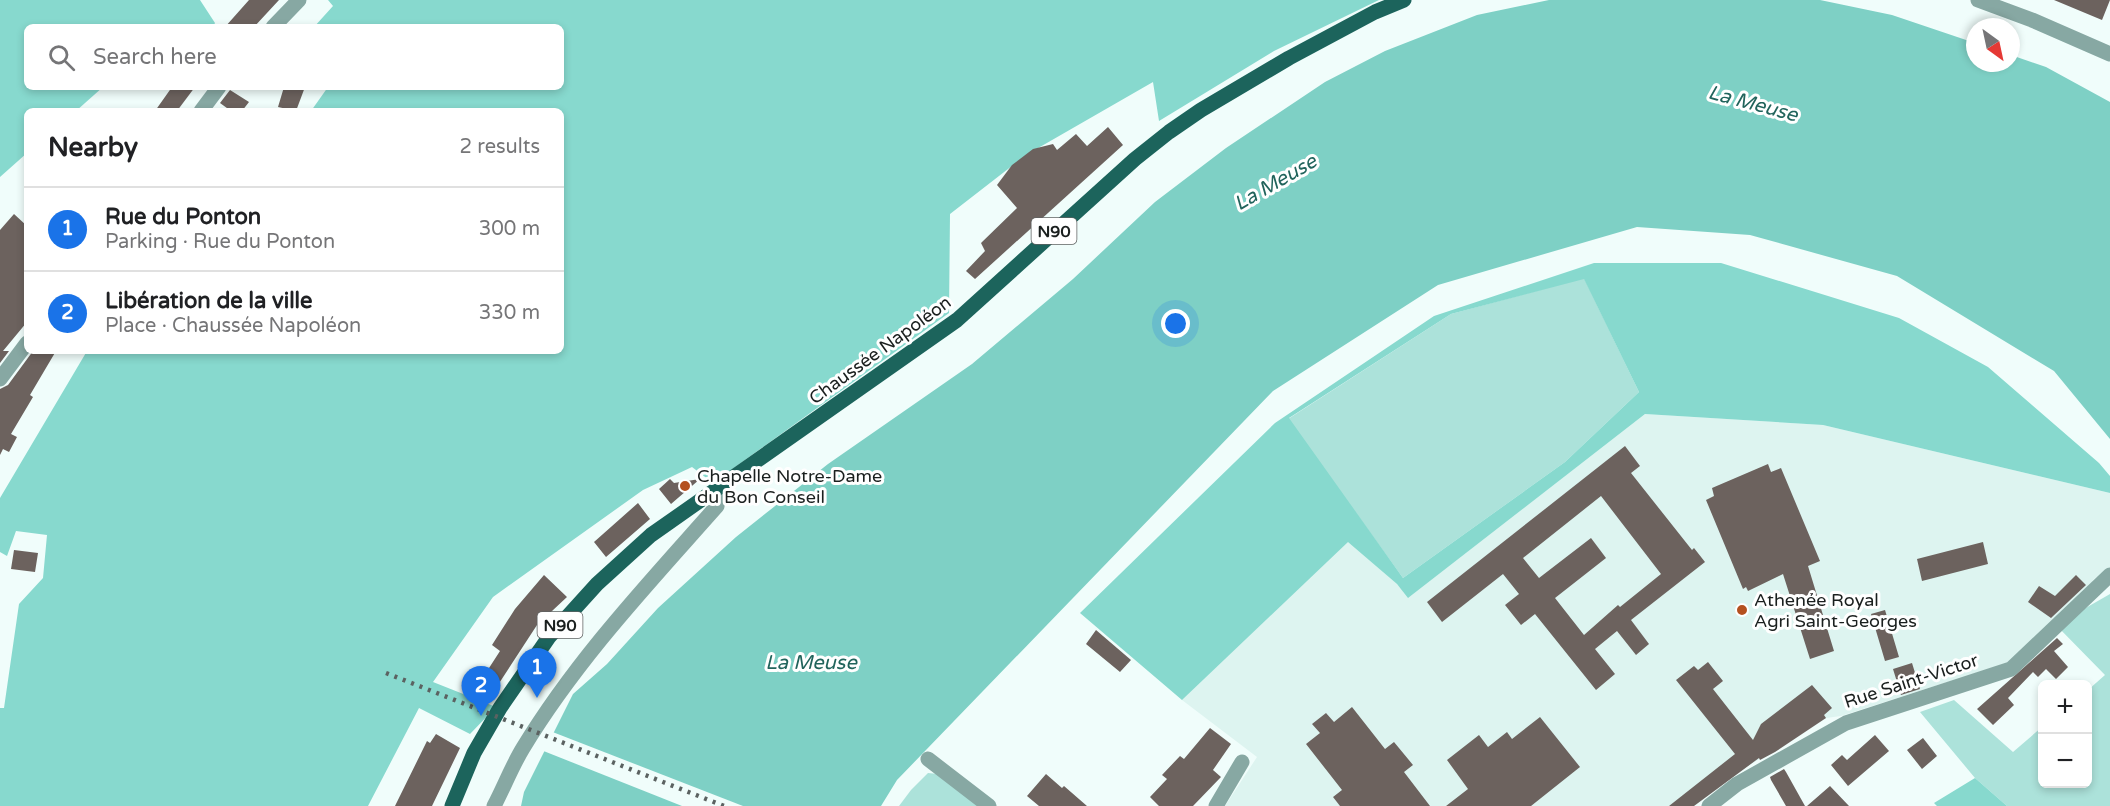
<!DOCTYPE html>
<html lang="en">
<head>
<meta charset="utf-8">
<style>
	:root { --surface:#fff; --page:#f2f2f2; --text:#202124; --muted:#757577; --line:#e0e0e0; --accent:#1a73e8 }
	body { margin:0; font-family:"Varela Round",sans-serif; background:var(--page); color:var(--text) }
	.controls { position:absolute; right:18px; bottom:18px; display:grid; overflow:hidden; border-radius:9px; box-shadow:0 3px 9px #0003 }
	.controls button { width:54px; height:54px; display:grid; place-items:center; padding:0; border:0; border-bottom:2px solid var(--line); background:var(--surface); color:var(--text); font:30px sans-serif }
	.compass { position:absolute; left:1966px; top:18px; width:54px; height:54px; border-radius:50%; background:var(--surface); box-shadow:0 3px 9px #0003; rotate:147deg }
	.you { position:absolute; left:1176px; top:324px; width:21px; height:21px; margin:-15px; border:4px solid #fff; border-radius:50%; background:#1a73e8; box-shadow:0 0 0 9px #1a73e833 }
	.badge { display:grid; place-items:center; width:39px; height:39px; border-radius:50%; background:var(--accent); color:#fff; font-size:20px; font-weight:700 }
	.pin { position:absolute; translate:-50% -50px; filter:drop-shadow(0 2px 3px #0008) }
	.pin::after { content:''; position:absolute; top:32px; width:21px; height:18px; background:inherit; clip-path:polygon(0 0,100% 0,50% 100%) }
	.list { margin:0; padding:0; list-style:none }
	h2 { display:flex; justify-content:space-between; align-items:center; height:78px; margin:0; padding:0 24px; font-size:26px }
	h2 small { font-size:20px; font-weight:400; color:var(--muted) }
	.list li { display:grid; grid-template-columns:39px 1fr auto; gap:18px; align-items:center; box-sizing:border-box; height:84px; padding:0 24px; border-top:2px solid var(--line) }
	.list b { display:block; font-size:22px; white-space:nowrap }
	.list p { margin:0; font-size:20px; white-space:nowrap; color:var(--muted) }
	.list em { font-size:20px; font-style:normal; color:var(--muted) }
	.icon { flex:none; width:33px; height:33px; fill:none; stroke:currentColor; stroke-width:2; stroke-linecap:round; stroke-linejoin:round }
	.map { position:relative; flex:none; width:2110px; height:806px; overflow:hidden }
	.search { position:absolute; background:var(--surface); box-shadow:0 3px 9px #0003; left:24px; top:24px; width:540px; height:66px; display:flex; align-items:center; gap:15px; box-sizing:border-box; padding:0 21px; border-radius:9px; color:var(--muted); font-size:22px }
	.panel { position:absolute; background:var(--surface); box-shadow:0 3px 9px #0003; left:24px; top:108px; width:540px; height:246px; border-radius:9px }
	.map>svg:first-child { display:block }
	.built { fill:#ddf4f0 }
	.green { fill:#ace2da }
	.forest { fill:#87d9ce; fill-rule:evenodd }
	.water { fill:#7ed0c5 }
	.pier { fill:#f0fdfb }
	.building { fill:#6c625e; fill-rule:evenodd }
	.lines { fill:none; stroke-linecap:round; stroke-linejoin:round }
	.minor { stroke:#87a8a3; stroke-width:15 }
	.tertiary { stroke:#87a8a3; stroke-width:15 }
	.primary { stroke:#1c645c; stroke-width:15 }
	.rail { stroke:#5b6261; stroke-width:4.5; stroke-dasharray:3 6; stroke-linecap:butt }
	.poi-dot { fill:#b4501f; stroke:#fff; stroke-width:2 }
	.labels { text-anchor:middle; stroke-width:6; stroke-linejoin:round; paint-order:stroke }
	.shield { fill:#fff; stroke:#5f6262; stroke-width:1.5 }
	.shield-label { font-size:16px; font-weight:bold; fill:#1a1f1e }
	.street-label { font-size:18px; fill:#1a1f1e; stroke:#fff }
	.poi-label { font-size:18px; fill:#1a1f1e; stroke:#fff; text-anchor:start }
	.water-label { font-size:20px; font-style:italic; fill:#21645c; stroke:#fff }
</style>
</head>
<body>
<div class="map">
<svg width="2110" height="806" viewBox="0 0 2110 806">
	<rect width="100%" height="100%" fill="#f0fdfb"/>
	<!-- built -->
	<path class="built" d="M 1645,414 L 1823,425 L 2110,493 L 2110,568 L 2094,579 L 2089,587 L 2010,662 L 1841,716 L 1826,718 L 1743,769 L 1694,806 L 1225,806 L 1257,757 L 1182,700 L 1348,541 L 1397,584 L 1409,597 Z"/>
	<!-- green -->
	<path class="green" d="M 1584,278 L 1639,392 L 1565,462 L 1403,578 L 1288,419 L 1451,314 Z
		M 2110,594 L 2110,806 L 2007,806 L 1975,778 L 1920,712 L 1954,700 L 2013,752 L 2042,727 L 2042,784 L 2088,784 L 2088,690 L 2105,675 L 2056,625 Z
		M 928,773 L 938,774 L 979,806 L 899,806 L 911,790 Z"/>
	<!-- forest -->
	<path class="forest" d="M 0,0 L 200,0 L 215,23 L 213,27 L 177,25 L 27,27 L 27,87 L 103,87 L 76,111 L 27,111 L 27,153 L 0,177 Z
		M 328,0 L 1379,0 L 1274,51 L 1159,121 L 1153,82 L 1026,155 L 950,214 L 949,313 L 713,483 L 692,467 L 643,490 L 493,597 L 433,682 L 496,707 L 470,734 L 419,708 L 368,806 L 0,806 L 0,708 L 4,708 L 19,604 L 43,578 L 47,535 L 16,531 L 7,556 L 0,552 L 0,498 L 87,351 L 561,351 L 561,111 L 311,111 L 328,87 L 561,87 L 561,27 L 314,27 L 333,6 Z
		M 1594,263 L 1721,263 L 1899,318 L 1988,367 L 2099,463 L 2110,476 L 2110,493 L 1823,425 L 1645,414 L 1408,598 L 1397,584 L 1348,542 L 1182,700 L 1080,613 L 1275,423 L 1434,316 ZM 1584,279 L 1639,392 L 1565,462 L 1403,578 L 1289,418 L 1451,314 Z
		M 1975,778 L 2007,806 L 1937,806 L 1934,803 Z"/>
	<!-- water -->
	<path class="water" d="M 1549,0 L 1820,0 L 1892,15 L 1975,43 L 1975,63 L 2011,63 L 2011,55 L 2046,67 L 2110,102 L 2110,439 L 2054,371 L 1897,276 L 1750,235 L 1637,227 L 1438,285 L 1273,391 L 897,780 L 881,806 L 521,806 L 524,792 L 573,694 L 607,664 L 658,608 L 736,537 L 828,464 L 972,364 L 1073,279 L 1155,202 L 1226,148 L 1325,82 L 1385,51 L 1477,15 Z"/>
	<!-- pier -->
	<path class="pier" d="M 550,731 L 743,806 L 682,806 L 541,750 Z"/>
	<!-- building -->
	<path class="building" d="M 249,0 L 279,0 L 254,27 L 225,27 Z
		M 2054,0 L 2110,0 L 2102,20 Z
		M 172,87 L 195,87 L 177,111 L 155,111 Z
		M 284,87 L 305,87 L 296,111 L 278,107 Z
		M 230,90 L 249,102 L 242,111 L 231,111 L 220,103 Z
		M 1108,127 L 1123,145 L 975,279 L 966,271 L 985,251 L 981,243 L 1017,208 L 997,185 L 1012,165 L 1033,149 L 1053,144 L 1057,150 L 1076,134 L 1087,146 Z
		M 14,214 L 27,226 L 27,322 L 3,351 L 9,351 L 0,363 L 0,230 Z
		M 33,351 L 56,351 L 30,395 L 33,397 L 11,434 L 17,437 L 9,452 L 3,449 L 0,455 L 0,389 L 8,385 Z
		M 1625,446 L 1640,466 L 1631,473 L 1692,550 L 1694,548 L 1705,562 L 1631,620 L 1649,644 L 1636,655 L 1617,631 L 1595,649 L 1615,674 L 1596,690 L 1535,614 L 1521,625 L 1505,605 L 1519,594 L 1503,574 L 1442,622 L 1427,602 ZM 1601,496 L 1661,574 L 1620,607 L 1618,605 L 1584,635 L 1555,598 L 1606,558 L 1591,538 L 1539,578 L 1523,558 Z
		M 1768,464 L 1771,472 L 1781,468 L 1820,561 L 1808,566 L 1834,651 L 1810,659 L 1783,574 L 1748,591 L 1746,587 L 1743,589 L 1706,500 L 1714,496 L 1712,488 Z
		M 670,479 L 674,483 L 700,479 L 671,504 L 659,489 Z
		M 638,503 L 650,519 L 606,557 L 594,542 Z
		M 1983,542 L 1988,564 L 1922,581 L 1917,559 Z
		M 14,550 L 38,553 L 35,572 L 11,569 Z
		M 544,575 L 567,597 L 537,625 L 494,691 L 480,682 L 500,651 L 492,645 L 515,609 Z
		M 2076,575 L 2086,585 L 2051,618 L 2028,602 L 2039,586 L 2055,596 Z
		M 1885,610 L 1899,657 L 1885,661 L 1871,614 Z
		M 1096,630 L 1131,660 L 1120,672 L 1086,644 Z
		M 2057,638 L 2063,644 L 2054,651 L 2068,667 L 2056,679 L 2046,669 L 2038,677 L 2033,672 L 2008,698 L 2014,705 L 1993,725 L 1977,709 Z
		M 1708,662 L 1723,681 L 1713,689 L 1753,740 L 1761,724 L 1812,685 L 1832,708 L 1824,715 L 1826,718 L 1775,752 L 1760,760 L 1759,758 L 1694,806 L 1669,806 L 1735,754 L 1676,680 L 1694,666 L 1698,670 Z
		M 1912,663 L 1920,689 L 1901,695 L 1893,669 Z
		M 1352,707 L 1385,749 L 1394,742 L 1413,765 L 1404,772 L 1430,806 L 1340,806 L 1333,797 L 1342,790 L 1306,744 L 1320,733 L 1312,724 L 1326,713 L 1334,722 Z
		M 1540,717 L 1580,767 L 1531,806 L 1446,806 L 1468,789 L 1447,760 L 1479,735 L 1488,747 L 1507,732 L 1512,739 Z
		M 1210,728 L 1231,744 L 1213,770 L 1221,777 L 1193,806 L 1159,806 L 1150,797 L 1167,779 L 1162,775 L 1180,756 L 1184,759 Z
		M 436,734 L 460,748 L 432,806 L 395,806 L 427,741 L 430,743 Z
		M 1875,735 L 1889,751 L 1848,786 L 1831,765 L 1842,755 L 1847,760 Z
		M 1923,738 L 1937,756 L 1922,769 L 1907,750 Z
		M 1784,769 L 1786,772 L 1805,806 L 1786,806 L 1771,780 L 1770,777 Z
		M 1046,774 L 1062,788 L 1064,786 L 1087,806 L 1039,806 L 1027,796 Z
		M 1830,786 L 1849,806 L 1807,806 Z"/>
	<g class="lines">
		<!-- minor -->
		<path class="minor" d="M 1978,0 L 2032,20 L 2110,54
			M 928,759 L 989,806
			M 494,806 C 504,787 512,766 523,748 C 577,659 648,584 717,506 L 720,487
			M 1216,806 L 1242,762
			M 1709,806 L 1737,784 L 1846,723 L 2011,669 L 2110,575"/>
		<!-- tertiary -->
		<path class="tertiary" d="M 273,27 L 299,0
			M 201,111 L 219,87
			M 0,379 L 27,343"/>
		<!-- primary -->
		<path class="primary" d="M 452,806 L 474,753 L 500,708 L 549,637 L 597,584 L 651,535 L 957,320 L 1135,159 L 1169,132 L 1201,110 L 1289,58 L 1375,12 L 1404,0"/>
		<!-- rail -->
		<path class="rail" d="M 386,673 L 724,806"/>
	</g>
	<!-- markers -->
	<g class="poi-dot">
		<circle cx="685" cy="486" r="6"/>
		<circle cx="1742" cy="610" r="6"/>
	</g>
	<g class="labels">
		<!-- shield labels -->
		<g class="shield">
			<rect x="1031.5" y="218" width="45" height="26" rx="4.5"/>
			<rect x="537.5" y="612" width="45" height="26" rx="4.5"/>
		</g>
		<g class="shield-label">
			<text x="1054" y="237">N90</text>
			<text x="560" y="631">N90</text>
		</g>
		<!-- street labels -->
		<g class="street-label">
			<text transform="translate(880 350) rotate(-36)" y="6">Chaussée Napoléon</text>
			<text transform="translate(1911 681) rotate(-18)" y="6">Rue Saint-Victor</text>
		</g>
		<!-- poi labels -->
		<g class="poi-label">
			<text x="697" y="482">Chapelle Notre-Dame<tspan x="697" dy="21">du Bon Conseil</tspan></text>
			<text x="1754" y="606">Athenée Royal<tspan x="1754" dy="21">Agri Saint-Georges</tspan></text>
		</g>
		<!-- water labels -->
		<g class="water-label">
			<text transform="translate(1753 103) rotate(15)" y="7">La Meuse</text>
			<text transform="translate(1275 182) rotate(-30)" y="7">La Meuse</text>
			<text x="811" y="669">La Meuse</text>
		</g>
	</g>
</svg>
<div class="controls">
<button>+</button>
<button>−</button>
</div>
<svg class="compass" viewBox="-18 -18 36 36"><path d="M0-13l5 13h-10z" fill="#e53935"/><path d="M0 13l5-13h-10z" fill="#757577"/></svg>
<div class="you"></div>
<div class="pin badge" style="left:537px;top:698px">1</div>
<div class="pin badge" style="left:481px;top:716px">2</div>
<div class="search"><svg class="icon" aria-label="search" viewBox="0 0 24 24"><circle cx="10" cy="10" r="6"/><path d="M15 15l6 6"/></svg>Search here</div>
<section class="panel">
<h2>Nearby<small>2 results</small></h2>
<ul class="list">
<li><span class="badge">1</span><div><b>Rue du Ponton</b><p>Parking · Rue du Ponton</p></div><em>300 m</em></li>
<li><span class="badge">2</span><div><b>Libération de la ville</b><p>Place · Chaussée Napoléon</p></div><em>330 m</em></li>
</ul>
</section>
</div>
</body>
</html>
